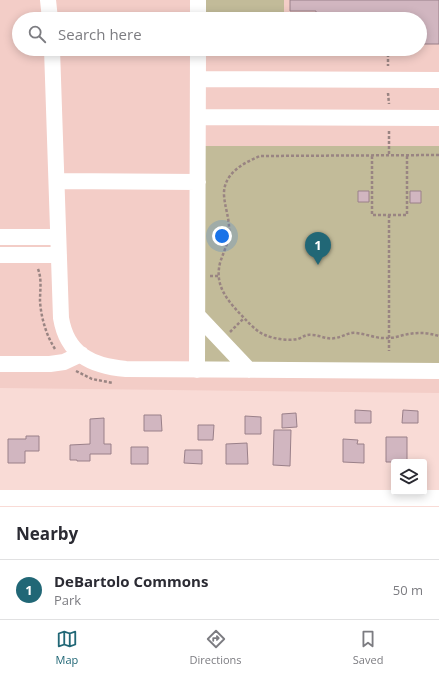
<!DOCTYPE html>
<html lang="en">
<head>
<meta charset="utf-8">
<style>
	:root { --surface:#fff; --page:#f7f7f7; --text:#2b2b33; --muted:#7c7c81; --line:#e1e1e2; --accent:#216776 }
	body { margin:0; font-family:"Open Sans",sans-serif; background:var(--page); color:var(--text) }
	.controls { position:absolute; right:12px; bottom:12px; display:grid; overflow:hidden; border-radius:4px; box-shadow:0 2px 10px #0003 }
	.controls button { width:36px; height:36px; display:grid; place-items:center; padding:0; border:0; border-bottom:1px solid var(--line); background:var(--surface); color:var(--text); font:20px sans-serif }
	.you { position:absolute; left:222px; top:236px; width:14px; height:14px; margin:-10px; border:3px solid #fff; border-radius:50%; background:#1a73e8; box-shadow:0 0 0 6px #1a73e833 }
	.badge { display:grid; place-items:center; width:26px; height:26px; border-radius:50%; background:var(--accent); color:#fff; font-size:13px; font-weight:700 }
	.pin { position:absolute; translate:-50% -33px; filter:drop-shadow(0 1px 2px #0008) }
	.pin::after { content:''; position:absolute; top:21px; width:14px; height:12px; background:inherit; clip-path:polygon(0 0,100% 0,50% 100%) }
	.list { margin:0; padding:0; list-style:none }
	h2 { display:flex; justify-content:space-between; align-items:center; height:52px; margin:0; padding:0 16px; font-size:17px }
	h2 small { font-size:13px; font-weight:400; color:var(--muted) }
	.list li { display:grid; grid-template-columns:26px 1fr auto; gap:12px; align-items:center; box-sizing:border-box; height:60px; padding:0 16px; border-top:1px solid var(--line) }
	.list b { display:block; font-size:15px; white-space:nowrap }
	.list p { margin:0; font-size:13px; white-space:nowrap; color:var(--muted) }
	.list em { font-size:13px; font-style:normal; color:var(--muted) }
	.icon { flex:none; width:22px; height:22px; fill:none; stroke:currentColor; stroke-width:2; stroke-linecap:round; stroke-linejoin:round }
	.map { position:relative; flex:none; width:439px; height:507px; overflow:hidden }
	.search { position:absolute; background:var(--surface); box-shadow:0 2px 10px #0003; left:12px; right:12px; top:12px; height:44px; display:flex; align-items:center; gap:10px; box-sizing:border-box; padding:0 14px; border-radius:22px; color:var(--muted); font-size:15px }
	.sheet { height:112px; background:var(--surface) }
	nav { display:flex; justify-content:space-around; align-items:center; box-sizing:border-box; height:56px; border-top:1px solid var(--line); background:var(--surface); font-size:11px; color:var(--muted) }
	nav a { display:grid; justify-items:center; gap:2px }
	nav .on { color:var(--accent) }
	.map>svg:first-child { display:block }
	.built { fill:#f3cdc7; fill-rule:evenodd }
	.green { fill:#c2bb99 }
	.building { fill:#d1b6c0; stroke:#9a8089 }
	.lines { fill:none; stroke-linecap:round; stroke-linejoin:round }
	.path { stroke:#998482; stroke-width:2.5; stroke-dasharray:3 2; stroke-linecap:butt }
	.minor { stroke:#fff; stroke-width:16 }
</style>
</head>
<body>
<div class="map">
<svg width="439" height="507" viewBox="0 0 439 507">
	<rect width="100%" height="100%" fill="#f9dbd6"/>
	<!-- built -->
	<path class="built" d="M 0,0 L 439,0 L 439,393 L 0,388 ZM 19,19 L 420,19 L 420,49 L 19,49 Z"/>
	<!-- green -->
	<path class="green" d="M 206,0 L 284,0 L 284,19 L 206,19 Z
		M 206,49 L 284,49 L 284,53 L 206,52 Z
		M 198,146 L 439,146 L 439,371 L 197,370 Z"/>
	<!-- building -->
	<path class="building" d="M 290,0 L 439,0 L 439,44 L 420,44 L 420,19 L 316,19 L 316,11 L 290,11 Z
		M 358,191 L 369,191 L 369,202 L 358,202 Z
		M 410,191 L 421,191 L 421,203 L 410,203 Z
		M 355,410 L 371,411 L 371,423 L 355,423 Z
		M 403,410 L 418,411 L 418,423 L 402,423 Z
		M 296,413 L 297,427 L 282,428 L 282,414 Z
		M 144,415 L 161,415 L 162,431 L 144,431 Z
		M 245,416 L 261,417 L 261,434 L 245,434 Z
		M 104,418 L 104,444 L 111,444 L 111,454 L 90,454 L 90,461 L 77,461 L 77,460 L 70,460 L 70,445 L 90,444 L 90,419 Z
		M 198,425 L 214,425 L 213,440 L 198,440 Z
		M 274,430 L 291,430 L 290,466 L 273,465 Z
		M 26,436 L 39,436 L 39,451 L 25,451 L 25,463 L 8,463 L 8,439 L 26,439 Z
		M 386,437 L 407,437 L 407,462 L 386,462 Z
		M 343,439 L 358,440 L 357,444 L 364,444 L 364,463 L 343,462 Z
		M 247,443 L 248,464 L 226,464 L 226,444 Z
		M 131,447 L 148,447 L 148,464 L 131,464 Z
		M 185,450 L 202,450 L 202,464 L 184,463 Z"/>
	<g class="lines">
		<!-- path -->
		<path class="path" d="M 388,49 L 388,66
			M 388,93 L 389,104
			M 389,131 L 389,156
			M 439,155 L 260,156 C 243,163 223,174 224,195 C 225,209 230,219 229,234 C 228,244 223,253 220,263 C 214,287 229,302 244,318 C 250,324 257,332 265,335 C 274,339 288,341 298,339 C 303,337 306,334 312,335 C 320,335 327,340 335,338 C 343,337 348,332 356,333 C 367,334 377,339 388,338 C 395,338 402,335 409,334 C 420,332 429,333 439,336
			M 372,156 L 372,215 L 407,215 L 407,155
			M 389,215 L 389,351
			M 38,269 C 42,279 40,290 40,301 C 41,317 46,335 55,349
			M 210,276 L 219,276
			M 230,332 L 244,318
			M 76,371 L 92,379 L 113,383"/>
		<!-- minor -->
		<path class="minor" d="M 48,0 L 50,19
			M 198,0 L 198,19
			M 52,49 L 61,318 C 67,354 91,366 126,369 L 439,371
			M 198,79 L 439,80
			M 198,117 L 439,118
			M 57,181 L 198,182
			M 0,237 L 58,237
			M 0,255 L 59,255
			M 198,316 L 249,370
			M 0,364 L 50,364 L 64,362 L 81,354
			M 197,370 L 198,49
			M 0,498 L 439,498"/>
	</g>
</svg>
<div class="controls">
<button><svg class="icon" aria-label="layers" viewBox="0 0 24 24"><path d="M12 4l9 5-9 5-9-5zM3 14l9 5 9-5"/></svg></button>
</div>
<div class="you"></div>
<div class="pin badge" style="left:318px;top:265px">1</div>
<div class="search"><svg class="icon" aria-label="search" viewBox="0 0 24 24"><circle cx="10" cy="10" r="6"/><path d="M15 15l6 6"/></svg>Search here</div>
</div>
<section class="sheet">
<h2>Nearby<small></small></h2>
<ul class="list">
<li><span class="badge">1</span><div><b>DeBartolo Commons</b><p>Park</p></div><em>50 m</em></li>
</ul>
</section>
<nav>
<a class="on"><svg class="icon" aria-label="map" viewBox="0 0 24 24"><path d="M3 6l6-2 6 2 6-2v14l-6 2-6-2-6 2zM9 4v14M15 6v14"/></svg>Map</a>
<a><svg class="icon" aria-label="directions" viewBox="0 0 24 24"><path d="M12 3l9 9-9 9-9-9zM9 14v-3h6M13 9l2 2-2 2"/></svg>Directions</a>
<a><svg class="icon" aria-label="saved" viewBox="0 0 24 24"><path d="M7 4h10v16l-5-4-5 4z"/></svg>Saved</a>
</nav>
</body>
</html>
